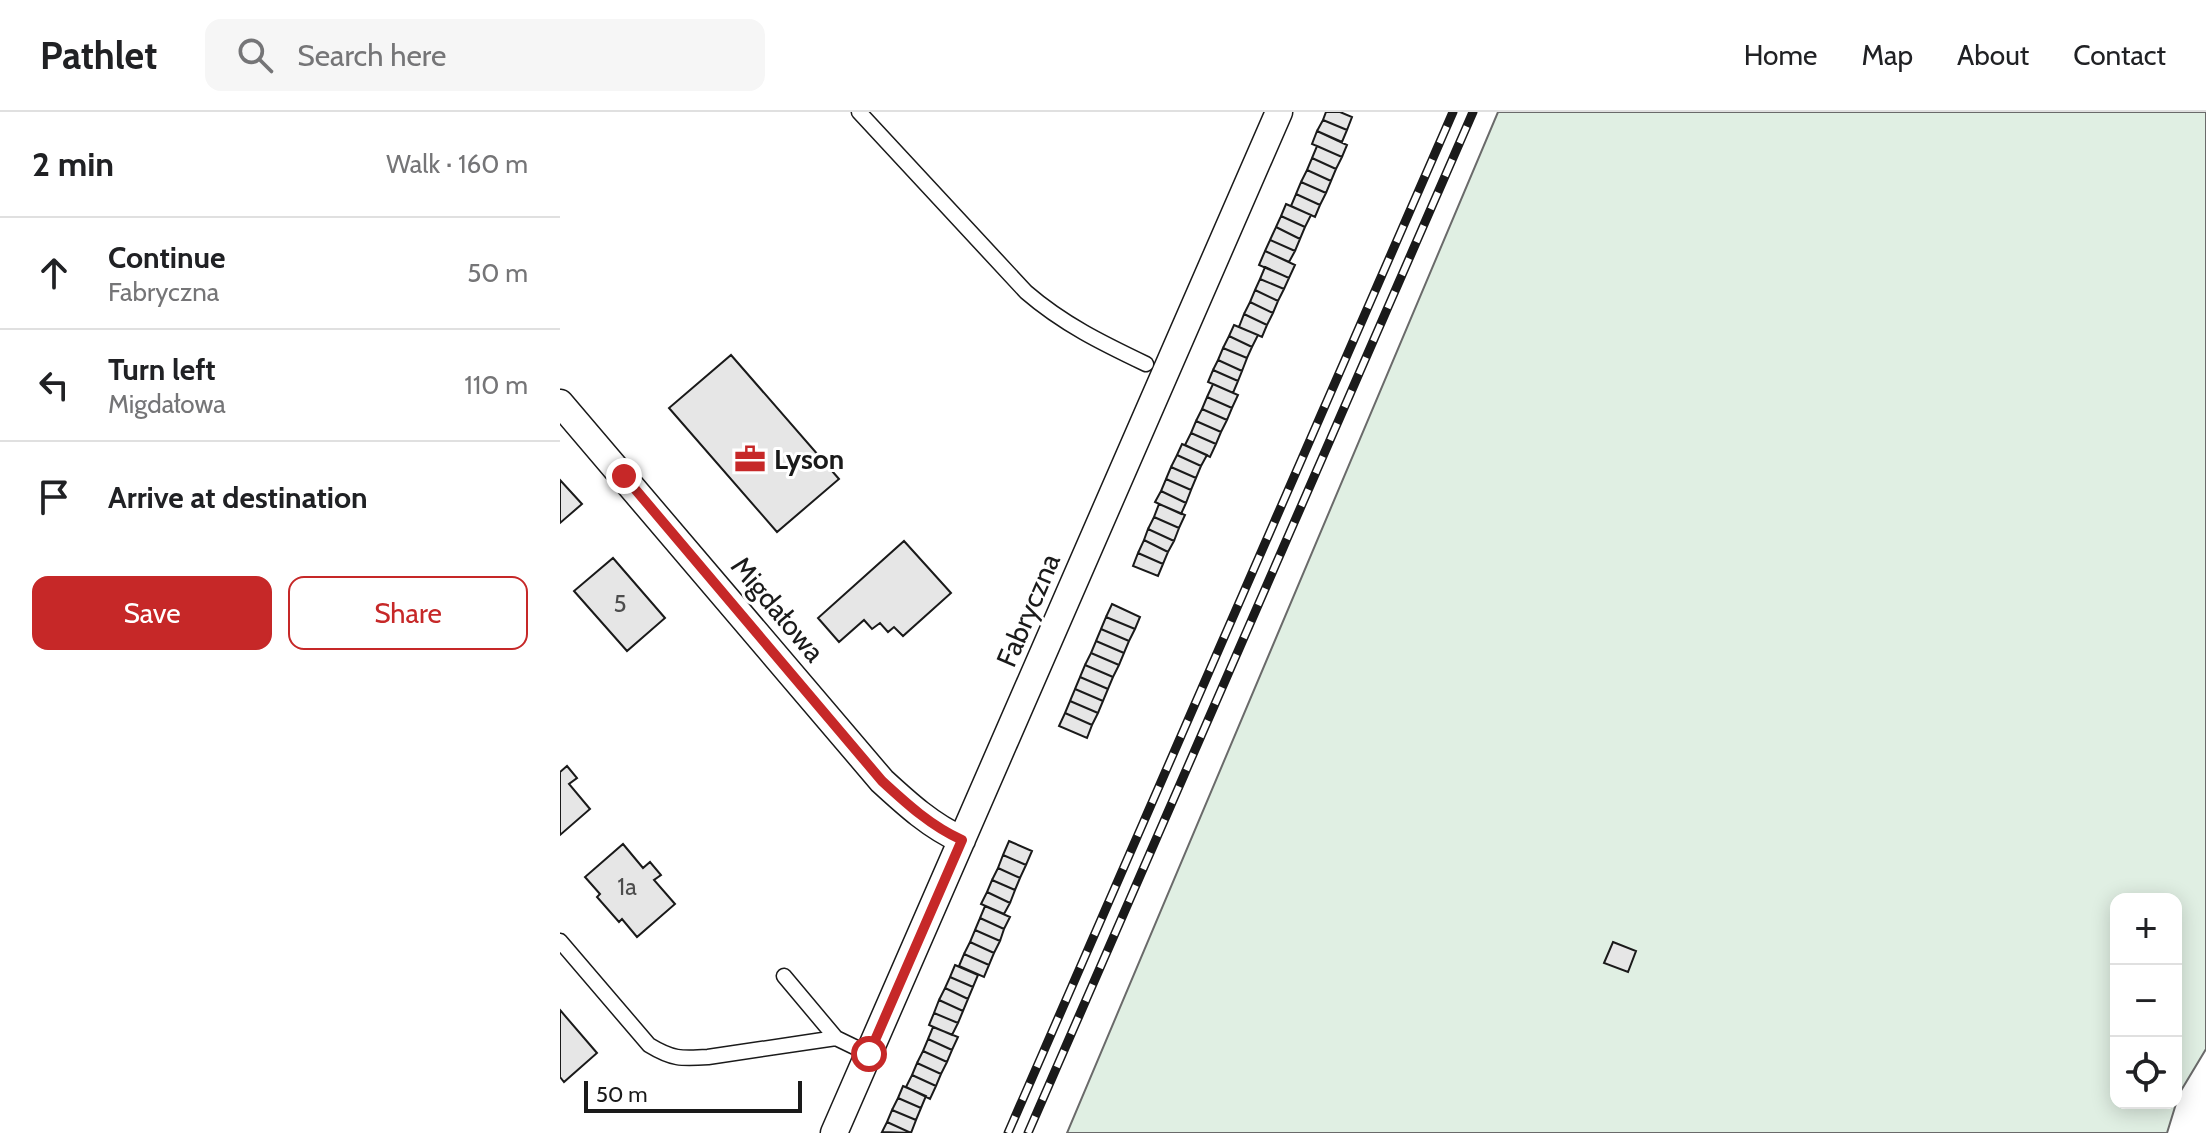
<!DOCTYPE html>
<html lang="en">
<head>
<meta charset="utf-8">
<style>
	:root { --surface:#fff; --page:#f6f6f6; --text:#202124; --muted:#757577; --line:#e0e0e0; --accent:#c62828 }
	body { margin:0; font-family:Cabin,sans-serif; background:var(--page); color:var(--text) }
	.controls { position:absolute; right:24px; bottom:24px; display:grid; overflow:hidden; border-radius:16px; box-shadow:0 4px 20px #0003 }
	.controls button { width:72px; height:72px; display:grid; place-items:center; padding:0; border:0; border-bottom:2px solid var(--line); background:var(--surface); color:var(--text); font:40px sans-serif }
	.scale { position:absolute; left:24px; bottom:20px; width:218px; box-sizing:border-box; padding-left:8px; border:4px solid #1a1a1a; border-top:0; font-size:22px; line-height:28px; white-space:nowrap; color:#1a1a1a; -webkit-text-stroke:6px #fff; paint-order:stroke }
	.stop { position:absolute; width:24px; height:24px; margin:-18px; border:6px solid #c62828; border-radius:50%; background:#fff }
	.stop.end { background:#c62828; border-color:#fff; box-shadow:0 2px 8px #0008 }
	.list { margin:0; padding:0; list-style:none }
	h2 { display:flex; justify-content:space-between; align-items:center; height:104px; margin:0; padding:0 32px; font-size:34px }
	h2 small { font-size:26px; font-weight:400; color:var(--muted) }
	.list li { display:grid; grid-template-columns:52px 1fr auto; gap:24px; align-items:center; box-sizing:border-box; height:112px; padding:0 32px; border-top:2px solid var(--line) }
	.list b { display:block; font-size:30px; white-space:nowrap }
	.list p { margin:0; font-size:26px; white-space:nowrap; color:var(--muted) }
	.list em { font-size:26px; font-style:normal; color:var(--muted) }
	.actions { display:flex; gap:16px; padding:24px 32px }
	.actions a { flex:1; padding:18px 0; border:2px solid var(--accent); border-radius:16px; text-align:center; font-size:28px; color:var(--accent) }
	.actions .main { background:var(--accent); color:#fff }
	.icon { flex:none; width:44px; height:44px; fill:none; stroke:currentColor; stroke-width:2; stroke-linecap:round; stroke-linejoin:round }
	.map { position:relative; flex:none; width:1646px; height:1021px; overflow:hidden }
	header { display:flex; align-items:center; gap:48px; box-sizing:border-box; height:112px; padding:0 40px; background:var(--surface); border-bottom:2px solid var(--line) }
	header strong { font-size:38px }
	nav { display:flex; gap:44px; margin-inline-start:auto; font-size:28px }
	.search { width:560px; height:72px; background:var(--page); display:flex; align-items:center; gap:20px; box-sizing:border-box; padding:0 28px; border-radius:16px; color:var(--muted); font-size:30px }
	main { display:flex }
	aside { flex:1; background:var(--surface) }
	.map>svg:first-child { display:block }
	.green { fill:#e0efe3; stroke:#6a6a6a; stroke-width:2; fill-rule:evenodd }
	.building { fill:#e6e6e6; stroke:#1a1a1a; stroke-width:2 }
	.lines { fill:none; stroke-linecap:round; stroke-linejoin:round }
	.lane-casing { stroke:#1a1a1a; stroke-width:17 }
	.street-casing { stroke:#1a1a1a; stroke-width:29 }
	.lane { stroke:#fff; stroke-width:14 }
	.street { stroke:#fff; stroke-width:26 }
	.rail-casing { stroke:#1a1a1a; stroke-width:9 }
	.rail { stroke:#fff; stroke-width:6; stroke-dasharray:18; stroke-linecap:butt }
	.route { stroke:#c62828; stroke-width:10 }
	.labels { text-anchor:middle; stroke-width:6; stroke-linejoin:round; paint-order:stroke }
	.number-label { font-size:24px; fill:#4d4d4d }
	.poi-label { font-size:28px; font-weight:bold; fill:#1a1a1a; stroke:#fff; text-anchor:start }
	.street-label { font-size:28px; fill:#1a1a1a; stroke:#fff }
</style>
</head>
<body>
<header>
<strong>Pathlet</strong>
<div class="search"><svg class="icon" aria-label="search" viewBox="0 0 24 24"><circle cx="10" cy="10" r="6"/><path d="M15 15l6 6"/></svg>Search here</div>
<nav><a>Home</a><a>Map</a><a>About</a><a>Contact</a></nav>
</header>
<main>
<aside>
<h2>2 min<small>Walk · 160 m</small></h2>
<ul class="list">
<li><svg class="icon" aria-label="ahead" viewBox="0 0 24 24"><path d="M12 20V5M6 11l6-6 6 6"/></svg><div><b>Continue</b><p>Fabryczna</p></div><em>50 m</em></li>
<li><svg class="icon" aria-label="left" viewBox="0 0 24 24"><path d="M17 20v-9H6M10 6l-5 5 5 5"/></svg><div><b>Turn left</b><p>Migdałowa</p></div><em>110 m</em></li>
<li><svg class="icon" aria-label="arrive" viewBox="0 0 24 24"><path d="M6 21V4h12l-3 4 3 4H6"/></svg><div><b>Arrive at destination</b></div></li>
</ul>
<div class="actions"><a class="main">Save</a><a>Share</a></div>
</aside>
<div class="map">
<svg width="1646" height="1021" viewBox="0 0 1646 1021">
	<rect width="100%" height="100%" fill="#fff"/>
	<!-- green -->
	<path class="green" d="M 938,0 L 1646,0 L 1646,937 L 1619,982 L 1607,1021 L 507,1021 ZM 1556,787 L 1616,787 L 1616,991 L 1556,991 Z"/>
	<!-- building -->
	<path class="building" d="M 766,0 L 780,0 L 792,5 L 787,18 L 763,8 Z
		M 763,8 L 787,18 L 782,30 L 757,19 Z
		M 757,19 L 787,33 L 782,45 L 752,32 Z
		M 757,34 L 782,45 L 776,57 L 752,46 Z
		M 752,46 L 776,57 L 771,69 L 747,58 Z
		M 747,58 L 771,69 L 766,81 L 741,70 Z
		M 741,70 L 766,81 L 760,93 L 736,82 Z
		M 736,82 L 760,93 L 755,105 L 731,94 Z
		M 726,92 L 751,103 L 745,115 L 721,104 Z
		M 721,104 L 745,115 L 740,127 L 716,115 Z
		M 716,115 L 740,127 L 735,139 L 710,128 Z
		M 710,128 L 735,139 L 729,150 L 705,139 Z
		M 705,139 L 735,153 L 729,166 L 699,153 Z
		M 705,155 L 729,166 L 724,177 L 700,167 Z
		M 700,167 L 724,177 L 718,189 L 695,178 Z
		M 695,178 L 718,189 L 713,201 L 690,190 Z
		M 690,190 L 713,201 L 707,213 L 684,202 Z
		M 684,202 L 707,213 L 702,225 L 679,215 Z
		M 674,213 L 698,223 L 692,235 L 669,224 Z
		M 669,224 L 692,235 L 687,246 L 663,236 Z
		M 663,236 L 687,246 L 682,259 L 658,248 Z
		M 171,243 L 279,367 L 217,420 L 109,296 Z
		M 658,248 L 682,259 L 678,269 L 653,258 Z
		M 653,258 L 678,269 L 673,281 L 648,270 Z
		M 653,272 L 678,283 L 672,296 L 647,285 Z
		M 647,285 L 672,296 L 667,308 L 642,297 Z
		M 642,297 L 667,308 L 661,320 L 636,309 Z
		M 636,309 L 661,320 L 656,332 L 631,321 Z
		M 631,321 L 656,332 L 650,345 L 625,333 Z
		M 622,332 L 647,343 L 641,354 L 617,343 Z
		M 617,343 L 641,354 L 636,366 L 611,355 Z
		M 611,355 L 636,366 L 631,378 L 606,367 Z
		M 606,367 L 631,378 L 626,391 L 601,379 Z
		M 0,368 L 22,392 L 0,411 Z
		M 601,379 L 626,391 L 621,402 L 595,390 Z
		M 599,392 L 625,403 L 619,416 L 594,405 Z
		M 594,405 L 619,416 L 614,429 L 588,417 Z
		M 588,417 L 614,429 L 608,440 L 584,428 Z
		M 584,428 L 608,440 L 603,452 L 578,441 Z
		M 344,429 L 391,481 L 343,524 L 334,515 L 328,520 L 320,511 L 312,517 L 304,508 L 279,530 L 258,506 Z
		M 578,441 L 603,452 L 598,464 L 573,454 Z
		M 53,446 L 105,506 L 67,539 L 14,479 Z
		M 552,492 L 580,505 L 575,517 L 546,505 Z
		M 546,505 L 575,517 L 569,529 L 541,517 Z
		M 541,517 L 569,529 L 564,541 L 536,529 Z
		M 536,529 L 564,541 L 559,553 L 531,541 Z
		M 531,541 L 559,553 L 553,565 L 525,553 Z
		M 525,553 L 553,565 L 548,577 L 520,565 Z
		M 520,565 L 548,577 L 543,589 L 515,577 Z
		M 515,577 L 543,589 L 538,601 L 510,589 Z
		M 510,589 L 538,601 L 532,613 L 505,601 Z
		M 505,601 L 532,613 L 527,626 L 499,614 Z
		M 7,654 L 17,666 L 9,672 L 30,697 L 0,723 L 0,660 Z
		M 449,729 L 472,739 L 466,753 L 443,743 Z
		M 63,732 L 83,756 L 90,750 L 101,763 L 94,768 L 115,792 L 77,825 L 62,807 L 59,810 L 37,785 L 40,782 L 25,765 Z
		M 443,743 L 466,753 L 460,766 L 438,756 Z
		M 438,756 L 460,766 L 455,778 L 432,768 Z
		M 432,768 L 455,778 L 450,791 L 427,780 Z
		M 427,780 L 450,791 L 444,802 L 421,792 Z
		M 425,794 L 450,805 L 444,817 L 420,806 Z
		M 420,806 L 444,817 L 440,829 L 415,818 Z
		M 415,818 L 440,829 L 434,841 L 410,830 Z
		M 410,830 L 434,841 L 429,853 L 404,842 Z
		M 1053,830 L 1076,839 L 1068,860 L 1044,851 Z
		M 404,842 L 429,853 L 424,865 L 399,854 Z
		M 395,853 L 418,863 L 413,875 L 390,865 Z
		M 390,865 L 413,875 L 408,887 L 385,876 Z
		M 385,876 L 408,887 L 403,899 L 379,888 Z
		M 379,888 L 403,899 L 398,911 L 374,901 Z
		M 0,898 L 37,941 L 4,970 L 0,965 Z
		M 374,901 L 398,911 L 392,923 L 369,913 Z
		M 373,915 L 398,925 L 392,938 L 368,927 Z
		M 368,927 L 392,938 L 387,950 L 363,939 Z
		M 363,939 L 387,950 L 381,962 L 357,951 Z
		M 357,951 L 381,962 L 376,974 L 352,963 Z
		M 352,963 L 376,974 L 370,987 L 346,975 Z
		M 343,974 L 366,984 L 361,996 L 338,986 Z
		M 338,986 L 361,996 L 356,1008 L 332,998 Z
		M 332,998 L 356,1008 L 351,1021 L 327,1010 Z
		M 327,1010 L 351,1021 L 322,1020 Z"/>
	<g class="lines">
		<defs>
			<path id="lane" d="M 299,0 L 466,180 C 503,212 542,231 586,252
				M 0,829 L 89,933 C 112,947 121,947 148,945 L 276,926
				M 224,864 L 276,926 L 309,942"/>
			<path id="street" d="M 0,291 L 322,669 C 347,692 371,714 402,728
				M 274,1021 L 719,0"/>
		</defs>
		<!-- lane casing -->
		<use href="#lane" class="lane-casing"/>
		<!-- street casing -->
		<use href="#street" class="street-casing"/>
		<!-- lane -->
		<use href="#lane" class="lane"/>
		<!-- street -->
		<use href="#street" class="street"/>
		<defs>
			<path id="rail" d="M 448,1021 L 893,0
				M 468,1021 L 913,0"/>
		</defs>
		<!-- rail casing -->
		<use href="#rail" class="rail-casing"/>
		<!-- rail -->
		<use href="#rail" class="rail"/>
	</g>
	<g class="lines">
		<!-- route -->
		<path class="route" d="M 64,364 L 322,669 C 347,692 371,714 402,728 L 309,942"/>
	</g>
	<!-- icons -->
	<defs>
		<symbol id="office-bare" viewBox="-9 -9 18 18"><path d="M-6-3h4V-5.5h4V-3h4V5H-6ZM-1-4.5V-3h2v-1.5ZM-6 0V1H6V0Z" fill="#c62828" stroke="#fff" stroke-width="2.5" paint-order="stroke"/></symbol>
	</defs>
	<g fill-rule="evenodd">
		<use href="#office-bare" x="168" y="325" width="44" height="44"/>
	</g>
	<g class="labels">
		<!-- number labels -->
		<g class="number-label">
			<text x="60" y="500">5</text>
			<text x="67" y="783">1a</text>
		</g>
		<!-- poi labels -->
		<g class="poi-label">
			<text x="214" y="357">Lyson</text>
		</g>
		<!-- street labels -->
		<g class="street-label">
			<text transform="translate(218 497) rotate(50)" y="10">Migdałowa</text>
			<text transform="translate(468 498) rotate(-67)" y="10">Fabryczna</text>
		</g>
	</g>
</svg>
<div class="controls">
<button>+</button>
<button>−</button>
<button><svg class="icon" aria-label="locate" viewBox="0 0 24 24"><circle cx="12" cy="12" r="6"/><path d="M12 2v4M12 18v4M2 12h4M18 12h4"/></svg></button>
</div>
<div class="scale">50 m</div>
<div class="stop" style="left:309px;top:942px"></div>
<div class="stop end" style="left:64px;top:364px"></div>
</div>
</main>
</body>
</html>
